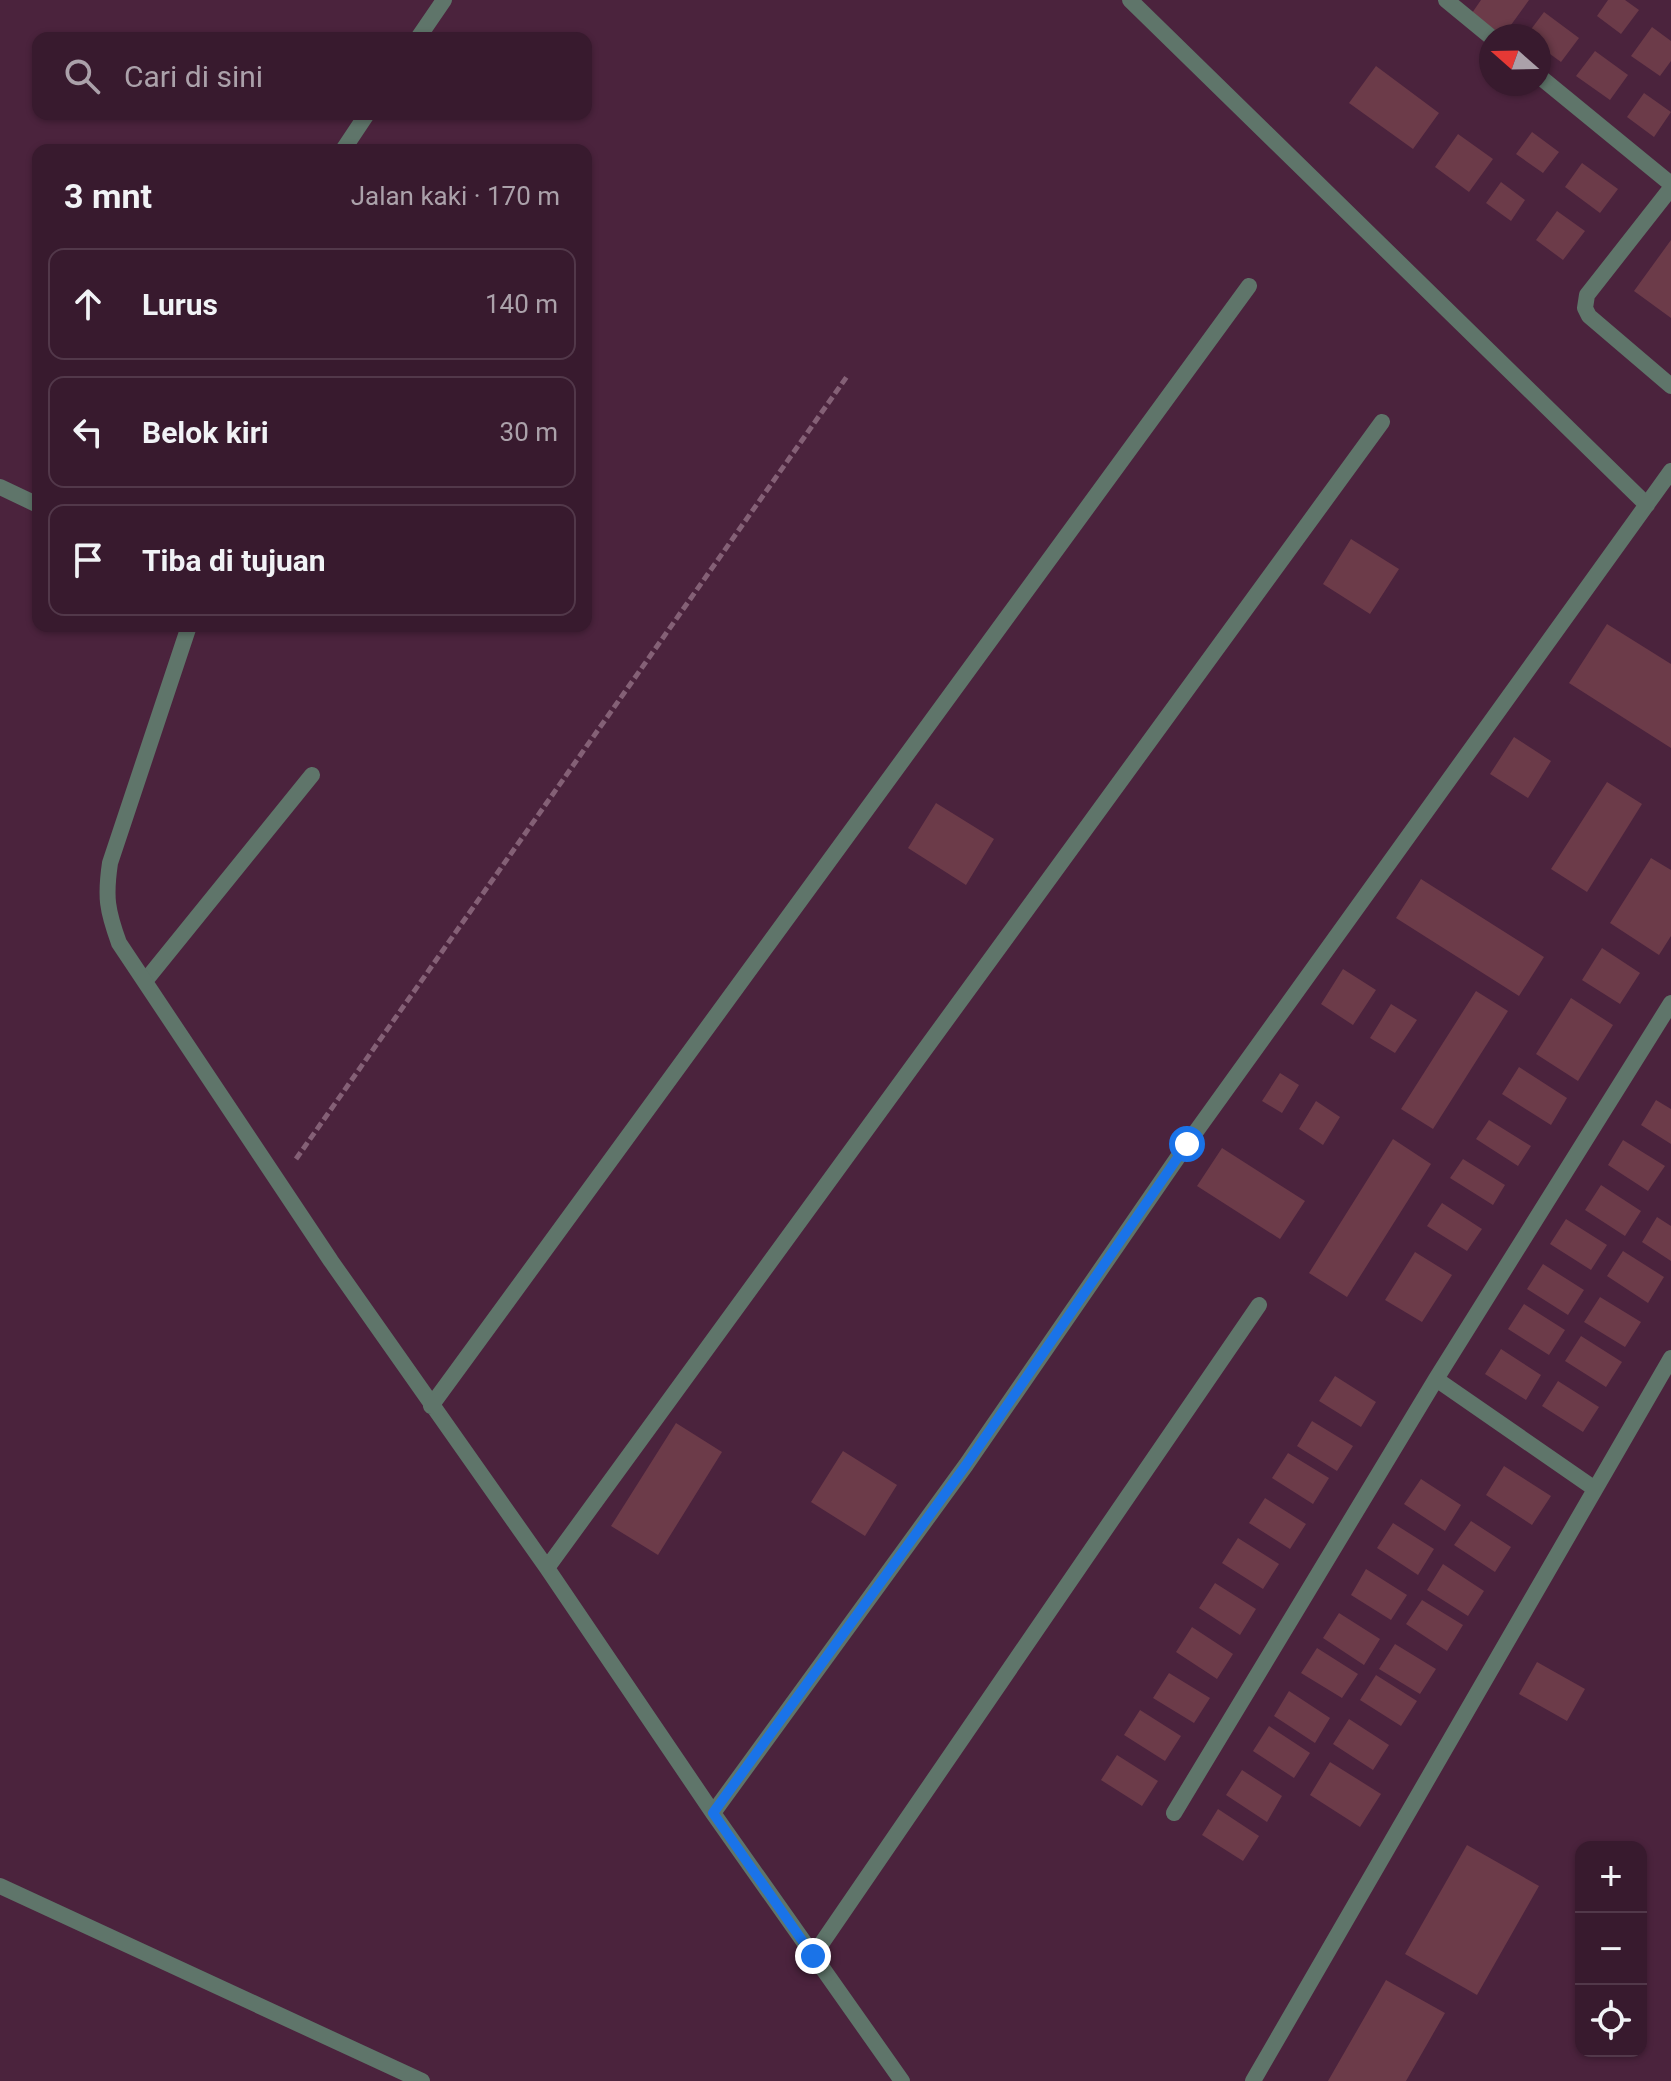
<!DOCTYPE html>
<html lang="id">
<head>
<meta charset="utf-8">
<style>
	:root { --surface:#381a2e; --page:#43273a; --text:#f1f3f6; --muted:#aba1aa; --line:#52384a }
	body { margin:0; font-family:Roboto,sans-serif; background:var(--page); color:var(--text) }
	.controls { position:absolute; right:24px; bottom:24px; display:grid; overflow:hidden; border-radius:16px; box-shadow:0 2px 6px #0004 }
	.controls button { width:72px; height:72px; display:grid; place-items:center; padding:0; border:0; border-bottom:2px solid var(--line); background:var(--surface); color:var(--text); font:40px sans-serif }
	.compass { position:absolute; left:1479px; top:24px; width:72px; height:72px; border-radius:50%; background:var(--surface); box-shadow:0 2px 6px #0004; rotate:290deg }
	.stop { position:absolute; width:24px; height:24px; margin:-18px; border:6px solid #1a73e8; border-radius:50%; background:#fff }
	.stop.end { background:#1a73e8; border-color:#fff; box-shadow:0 2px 8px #0008 }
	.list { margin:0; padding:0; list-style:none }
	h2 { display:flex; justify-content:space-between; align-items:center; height:104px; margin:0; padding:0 32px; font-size:34px }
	h2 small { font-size:26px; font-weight:400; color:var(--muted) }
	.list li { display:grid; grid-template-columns:52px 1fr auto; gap:24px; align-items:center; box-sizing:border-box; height:112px; margin:0 16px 16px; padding:0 16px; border:2px solid var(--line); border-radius:16px }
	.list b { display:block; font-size:30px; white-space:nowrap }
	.list em { font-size:26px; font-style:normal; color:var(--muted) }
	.icon { flex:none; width:44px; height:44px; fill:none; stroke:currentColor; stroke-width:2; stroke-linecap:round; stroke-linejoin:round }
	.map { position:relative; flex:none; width:1671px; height:2081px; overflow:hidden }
	.search { position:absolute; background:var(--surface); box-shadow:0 2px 6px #0004; left:32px; top:32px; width:560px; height:88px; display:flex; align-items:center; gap:20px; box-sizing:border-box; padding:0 28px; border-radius:16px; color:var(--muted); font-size:30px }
	.panel { position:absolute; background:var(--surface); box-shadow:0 2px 6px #0004; left:32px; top:144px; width:560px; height:488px; border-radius:16px }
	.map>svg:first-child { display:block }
	.building { fill:#6c3b49 }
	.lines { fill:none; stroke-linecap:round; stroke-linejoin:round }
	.path { stroke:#846076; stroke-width:5; stroke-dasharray:8 4; stroke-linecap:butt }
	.lane { stroke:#5f756a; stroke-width:16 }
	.street { stroke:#5f756a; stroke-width:16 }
	.route { stroke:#1a73e8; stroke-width:10 }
</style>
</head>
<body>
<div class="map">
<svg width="1671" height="2081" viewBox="0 0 1671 2081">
	<rect width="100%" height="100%" fill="#4b233d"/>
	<!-- building -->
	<path class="building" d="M 1481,0 L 1529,0 L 1503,36 L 1472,13 Z
		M 1608,0 L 1625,0 L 1639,10 L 1621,34 L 1597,16 Z
		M 1544,12 L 1579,38 L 1561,62 L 1539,46 L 1539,36 L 1526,36 Z
		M 1652,27 L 1671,41 L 1671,61 L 1660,76 L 1631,56 Z
		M 1595,51 L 1628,75 L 1610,100 L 1576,76 Z
		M 1376,66 L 1439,113 L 1413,149 L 1349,103 Z
		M 1644,93 L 1671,112 L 1654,137 L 1627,117 Z
		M 1532,132 L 1559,152 L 1543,173 L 1516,154 Z
		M 1458,134 L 1493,159 L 1469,192 L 1435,167 Z
		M 1582,163 L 1618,189 L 1600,213 L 1565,187 Z
		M 1501,182 L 1525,200 L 1511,221 L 1486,203 Z
		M 1557,211 L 1585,231 L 1563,260 L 1536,240 Z
		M 1671,240 L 1671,318 L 1634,291 Z
		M 1351,539 L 1399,569 L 1370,614 L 1323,584 Z
		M 1607,624 L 1671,664 L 1671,748 L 1569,683 Z
		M 1514,737 L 1551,761 L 1528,798 L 1490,774 Z
		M 1607,782 L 1642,804 L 1587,892 L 1551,869 Z
		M 936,803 L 994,839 L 966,885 L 908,848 Z
		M 1651,858 L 1671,870 L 1671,936 L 1659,955 L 1610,923 Z
		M 1421,879 L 1544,957 L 1519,996 L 1396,918 Z
		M 1602,948 L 1640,973 L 1620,1004 L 1582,980 Z
		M 1343,969 L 1376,990 L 1353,1025 L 1321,1004 Z
		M 1476,991 L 1508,1011 L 1433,1129 L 1401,1109 Z
		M 1571,998 L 1613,1025 L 1578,1081 L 1536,1054 Z
		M 1391,1004 L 1417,1020 L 1395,1053 L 1370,1038 Z
		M 1519,1067 L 1567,1098 L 1551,1125 L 1502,1094 Z
		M 1280,1073 L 1299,1085 L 1282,1113 L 1262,1101 Z
		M 1656,1100 L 1671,1109 L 1671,1144 L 1641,1125 Z
		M 1316,1101 L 1340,1117 L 1323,1145 L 1299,1129 Z
		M 1489,1120 L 1531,1146 L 1518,1166 L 1476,1139 Z
		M 1393,1139 L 1431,1164 L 1347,1297 L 1309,1273 Z
		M 1623,1140 L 1665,1166 L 1648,1191 L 1608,1165 Z
		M 1222,1148 L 1305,1201 L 1280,1239 L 1197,1186 Z
		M 1463,1159 L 1505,1185 L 1493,1205 L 1450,1178 Z
		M 1601,1185 L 1641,1211 L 1625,1236 L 1585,1210 Z
		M 1442,1203 L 1482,1229 L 1467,1251 L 1427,1226 Z
		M 1657,1217 L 1671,1226 L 1671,1261 L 1642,1242 Z
		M 1566,1219 L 1607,1245 L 1591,1270 L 1550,1244 Z
		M 1623,1251 L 1664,1277 L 1648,1303 L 1607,1276 Z
		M 1415,1252 L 1452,1275 L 1422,1322 L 1385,1300 Z
		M 1543,1264 L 1584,1290 L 1568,1315 L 1527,1289 Z
		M 1600,1297 L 1641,1322 L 1625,1347 L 1584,1322 Z
		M 1524,1304 L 1565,1330 L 1549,1355 L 1508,1329 Z
		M 1581,1336 L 1622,1362 L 1606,1387 L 1565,1361 Z
		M 1501,1349 L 1541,1375 L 1526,1400 L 1485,1374 Z
		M 1335,1376 L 1376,1402 L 1361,1427 L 1319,1401 Z
		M 1558,1381 L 1599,1407 L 1583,1432 L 1542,1406 Z
		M 1312,1421 L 1353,1446 L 1337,1471 L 1297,1446 Z
		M 676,1423 L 722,1452 L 658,1555 L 611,1526 Z
		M 843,1451 L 897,1485 L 865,1536 L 811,1502 Z
		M 1288,1453 L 1329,1478 L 1313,1504 L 1272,1478 Z
		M 1504,1466 L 1551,1496 L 1532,1525 L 1486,1495 Z
		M 1421,1479 L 1461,1505 L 1445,1531 L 1404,1504 Z
		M 1265,1498 L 1306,1524 L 1290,1549 L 1249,1523 Z
		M 1471,1521 L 1511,1547 L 1495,1572 L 1454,1545 Z
		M 1393,1523 L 1434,1549 L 1418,1575 L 1377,1548 Z
		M 1238,1538 L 1279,1564 L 1263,1589 L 1222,1563 Z
		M 1443,1564 L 1484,1591 L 1468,1616 L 1427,1590 Z
		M 1366,1569 L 1407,1595 L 1391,1620 L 1351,1595 Z
		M 1215,1583 L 1256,1609 L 1240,1635 L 1199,1608 Z
		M 1422,1600 L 1463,1625 L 1447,1651 L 1406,1624 Z
		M 1339,1613 L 1380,1639 L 1364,1665 L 1323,1638 Z
		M 1192,1627 L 1233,1654 L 1217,1679 L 1176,1652 Z
		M 1395,1644 L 1436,1669 L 1420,1694 L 1379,1669 Z
		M 1317,1648 L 1358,1674 L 1342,1698 L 1301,1673 Z
		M 1537,1662 L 1585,1689 L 1567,1721 L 1519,1694 Z
		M 1169,1673 L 1210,1698 L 1194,1723 L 1153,1698 Z
		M 1376,1675 L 1417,1701 L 1401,1726 L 1360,1700 Z
		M 1289,1691 L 1330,1718 L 1315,1743 L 1274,1716 Z
		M 1140,1710 L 1181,1736 L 1165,1761 L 1124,1735 Z
		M 1349,1719 L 1389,1745 L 1373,1770 L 1333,1744 Z
		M 1269,1726 L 1310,1753 L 1294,1778 L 1253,1751 Z
		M 1117,1755 L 1158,1781 L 1142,1806 L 1101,1780 Z
		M 1330,1762 L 1381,1794 L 1360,1827 L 1310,1795 Z
		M 1242,1770 L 1282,1796 L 1267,1822 L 1226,1795 Z
		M 1218,1809 L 1259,1836 L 1243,1861 L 1202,1835 Z
		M 1467,1845 L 1539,1886 L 1477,1995 L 1405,1954 Z
		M 1386,1980 L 1445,2013 L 1406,2081 L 1328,2081 Z"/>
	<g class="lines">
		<!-- path -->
		<path class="path" d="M 296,1159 L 848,375"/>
		<!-- lane -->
		<path class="lane" d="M 418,38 L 444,0
			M 343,150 L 367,114
			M 146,980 L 312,775"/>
		<!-- street -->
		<path class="street" d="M 1130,0 L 1647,505
			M 1446,0 L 1491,37
			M 1539,76 L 1671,184
			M 1671,188 L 1587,295 L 1585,308 L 1589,316 L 1671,386
			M 0,487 L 38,505
			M 189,626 L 110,863 C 105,897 107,910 119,943 L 331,1261 L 547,1568 L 713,1813 L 902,2081
			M 1436,1379 L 1595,1489
			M 431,1406 L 1249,286
			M 547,1568 L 1382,422
			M 713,1813 L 966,1465 L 1187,1144 L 1671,471
			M 1174,1813 L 1436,1379 L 1671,1003
			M 0,1886 L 422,2081
			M 813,1956 L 1259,1305
			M 1253,2081 L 1671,1358"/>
	</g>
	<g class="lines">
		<!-- route -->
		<path class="route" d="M 813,1956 L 713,1813 L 966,1465 L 1187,1144"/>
	</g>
</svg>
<div class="controls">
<button>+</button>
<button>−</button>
<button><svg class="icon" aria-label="locate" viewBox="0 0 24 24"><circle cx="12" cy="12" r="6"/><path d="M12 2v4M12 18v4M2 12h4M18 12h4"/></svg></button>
</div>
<svg class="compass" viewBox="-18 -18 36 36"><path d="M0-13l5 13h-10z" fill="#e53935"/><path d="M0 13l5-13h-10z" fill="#aba1aa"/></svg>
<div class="stop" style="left:1187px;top:1144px"></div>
<div class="stop end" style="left:813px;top:1956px"></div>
<div class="search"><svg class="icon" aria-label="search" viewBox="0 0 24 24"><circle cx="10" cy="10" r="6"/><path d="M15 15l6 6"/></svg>Cari di sini</div>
<section class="panel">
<h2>3 mnt<small>Jalan kaki · 170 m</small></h2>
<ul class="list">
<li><svg class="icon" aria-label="ahead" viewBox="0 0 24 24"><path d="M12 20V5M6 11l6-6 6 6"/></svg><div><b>Lurus</b></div><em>140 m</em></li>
<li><svg class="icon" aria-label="left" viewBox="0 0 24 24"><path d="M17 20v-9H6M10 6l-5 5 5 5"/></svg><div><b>Belok kiri</b></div><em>30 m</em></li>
<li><svg class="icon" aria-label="arrive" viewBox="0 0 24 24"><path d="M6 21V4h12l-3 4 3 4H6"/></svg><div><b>Tiba di tujuan</b></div></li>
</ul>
</section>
</div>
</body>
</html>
